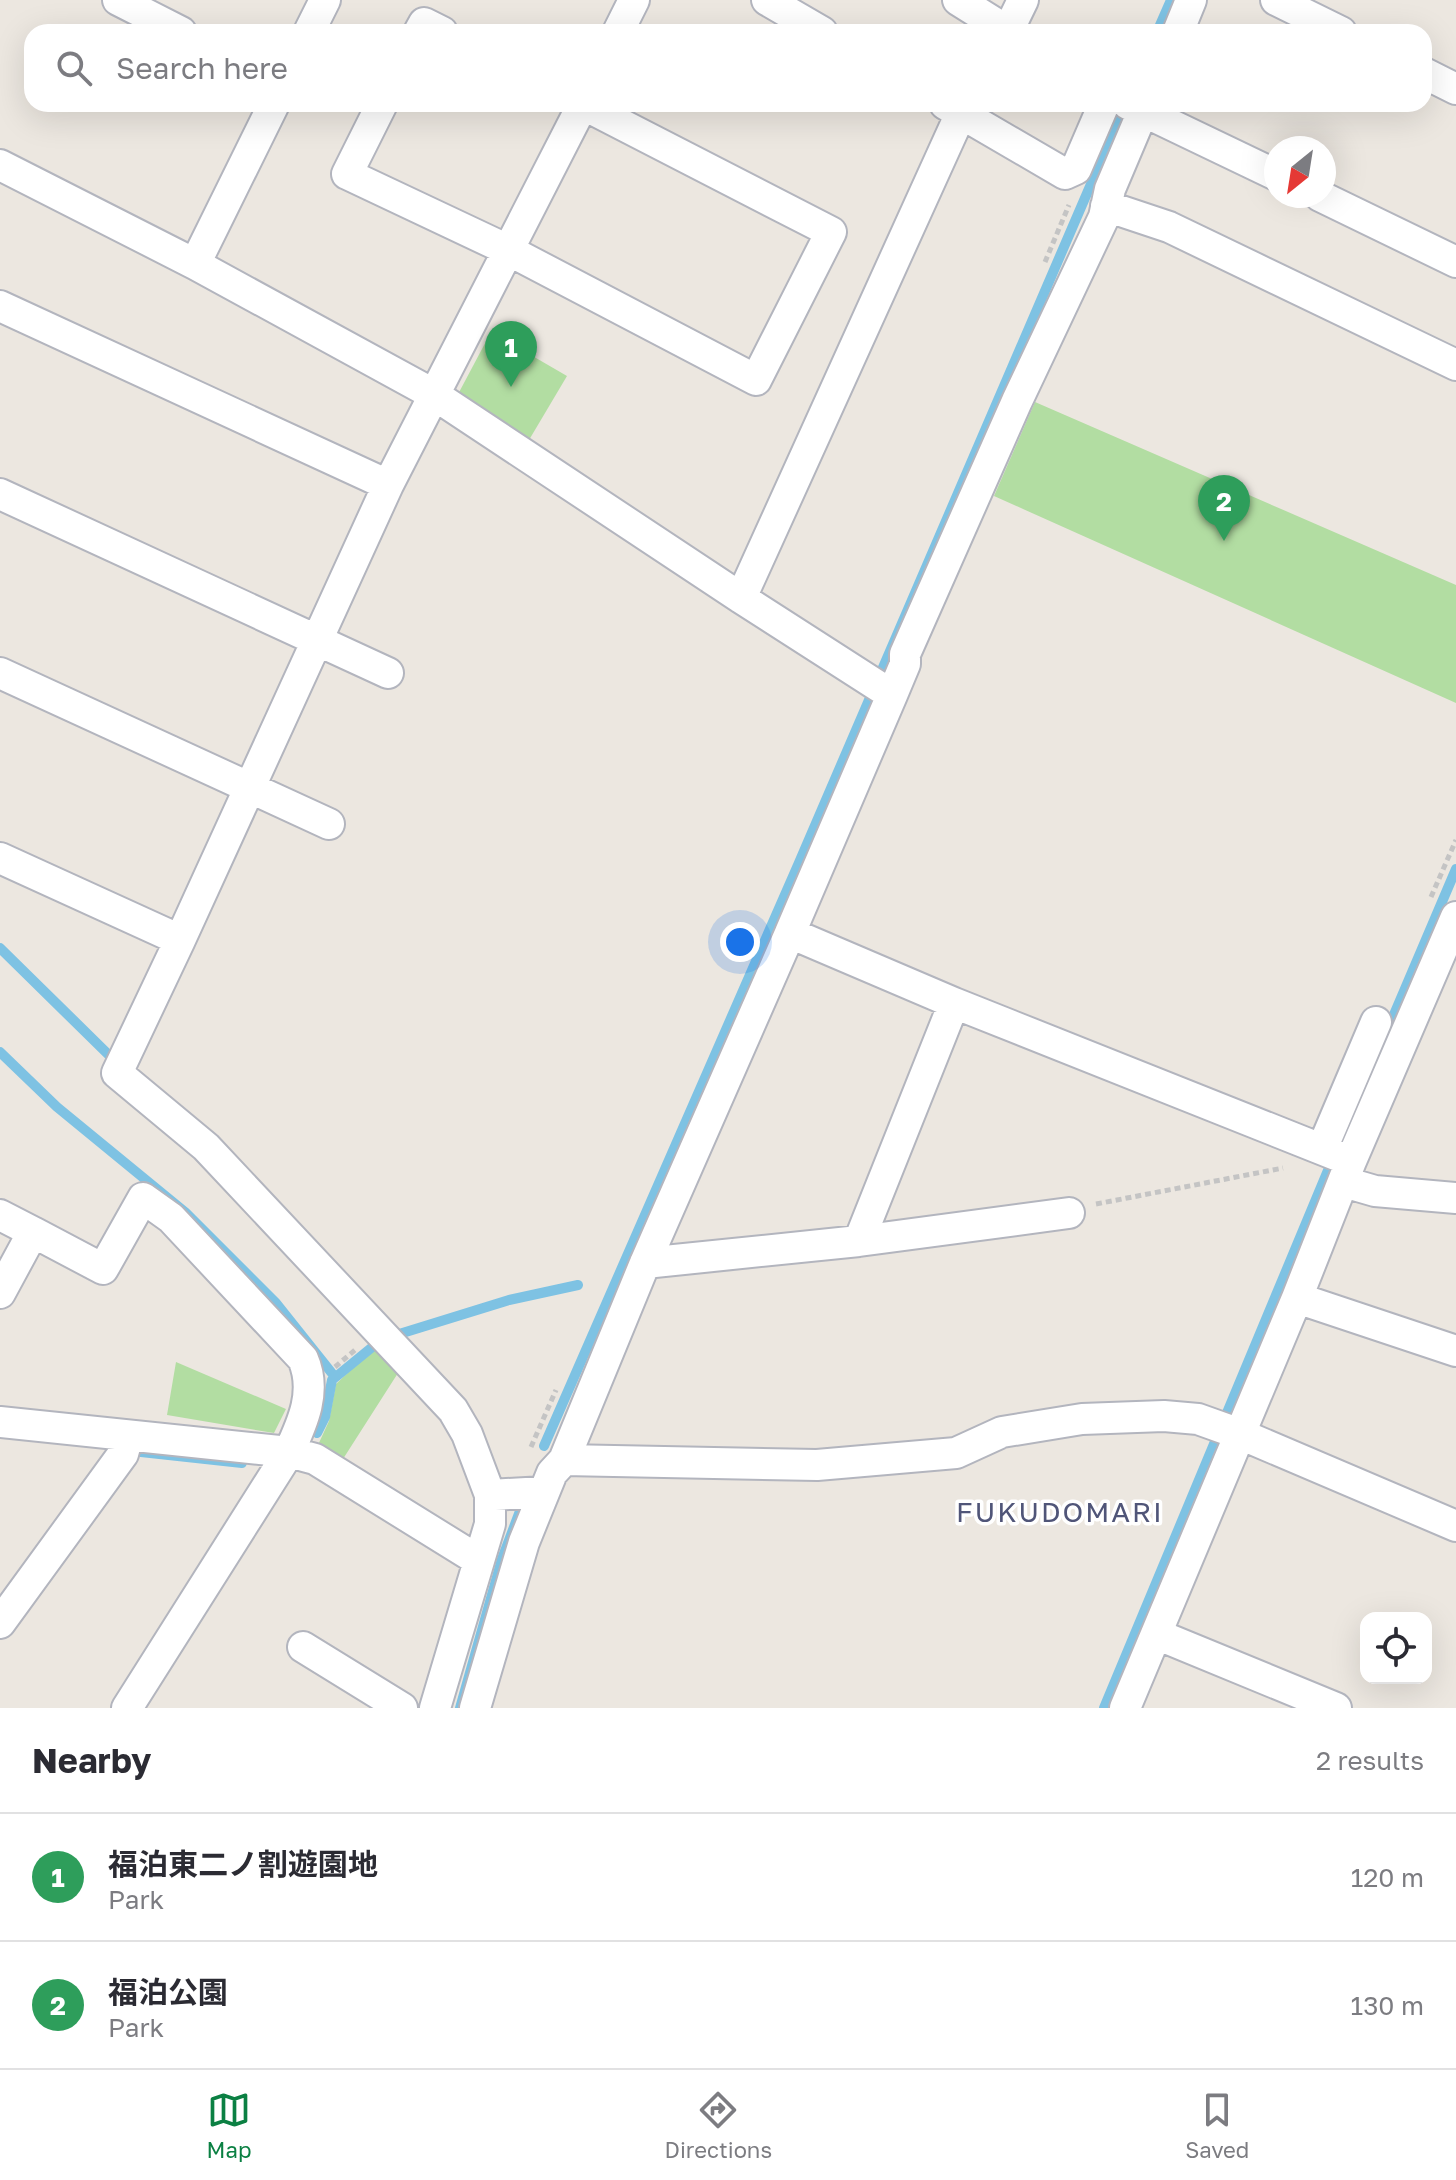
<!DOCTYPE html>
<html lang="en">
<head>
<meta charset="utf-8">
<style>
	:root { --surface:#fff; --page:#f7f7f7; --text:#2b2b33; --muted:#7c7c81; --line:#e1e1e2; --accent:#0b8043 }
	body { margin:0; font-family:"Golos Text","Noto Sans JP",sans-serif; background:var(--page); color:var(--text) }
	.controls { position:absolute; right:24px; bottom:24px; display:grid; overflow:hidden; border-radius:16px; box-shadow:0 8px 32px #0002 }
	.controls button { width:72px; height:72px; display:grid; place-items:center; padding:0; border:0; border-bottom:2px solid var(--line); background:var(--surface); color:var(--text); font:40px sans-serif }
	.compass { position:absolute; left:1264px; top:136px; width:72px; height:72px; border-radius:50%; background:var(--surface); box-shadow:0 8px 32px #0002; rotate:210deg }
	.you { position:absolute; left:740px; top:942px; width:28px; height:28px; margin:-20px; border:6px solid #fff; border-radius:50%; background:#1a73e8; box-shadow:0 0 0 12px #1a73e833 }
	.badge { display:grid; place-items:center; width:52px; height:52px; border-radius:50%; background:var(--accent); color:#fff; font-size:26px; font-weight:700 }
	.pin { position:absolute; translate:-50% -66px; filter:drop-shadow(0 2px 4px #0008) }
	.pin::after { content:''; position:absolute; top:42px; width:28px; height:24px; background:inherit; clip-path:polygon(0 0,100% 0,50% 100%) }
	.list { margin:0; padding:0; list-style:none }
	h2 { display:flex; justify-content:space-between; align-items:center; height:104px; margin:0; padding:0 32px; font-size:34px }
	h2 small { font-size:26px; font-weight:400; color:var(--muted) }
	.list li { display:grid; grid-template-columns:52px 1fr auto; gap:24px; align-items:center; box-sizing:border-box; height:128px; padding:0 32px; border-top:2px solid var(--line) }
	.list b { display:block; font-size:30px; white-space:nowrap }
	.list p { margin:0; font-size:26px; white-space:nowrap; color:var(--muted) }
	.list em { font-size:26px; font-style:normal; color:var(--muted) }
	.icon { flex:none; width:44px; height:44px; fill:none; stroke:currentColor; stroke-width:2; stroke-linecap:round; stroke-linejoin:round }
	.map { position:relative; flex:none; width:1456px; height:1708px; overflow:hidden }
	.search { position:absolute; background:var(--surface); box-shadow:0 8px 32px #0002; left:24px; right:24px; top:24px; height:88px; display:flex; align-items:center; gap:20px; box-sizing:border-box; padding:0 28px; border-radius:24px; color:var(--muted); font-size:30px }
	.sheet { height:360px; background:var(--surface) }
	nav { display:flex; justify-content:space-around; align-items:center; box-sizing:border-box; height:112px; border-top:2px solid var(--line); background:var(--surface); font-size:22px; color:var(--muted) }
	nav a { display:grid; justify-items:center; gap:4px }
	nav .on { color:var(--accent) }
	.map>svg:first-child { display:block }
	.green { fill:#b2dda2 }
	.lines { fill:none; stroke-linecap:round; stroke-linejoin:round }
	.stream { stroke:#7ec2e3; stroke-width:10 }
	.minor-casing { stroke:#b3b5be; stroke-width:34 }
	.path { stroke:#c4c4c4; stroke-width:5; stroke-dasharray:6 4; stroke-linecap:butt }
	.minor { stroke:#fff; stroke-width:30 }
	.labels { text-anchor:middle; stroke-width:7; stroke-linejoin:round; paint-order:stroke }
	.quarter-label { font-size:28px; letter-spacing:2px; fill:#505578; stroke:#fff }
</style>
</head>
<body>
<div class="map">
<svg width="1456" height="1708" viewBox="0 0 1456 1708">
	<rect width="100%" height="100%" fill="#ece7e0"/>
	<!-- green -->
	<path class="green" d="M 491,332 L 567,376 L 529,440 L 456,398 Z
		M 1035,402 L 1456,585 L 1456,703 L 994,496 Z
		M 373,1349 L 398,1373 L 343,1459 L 318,1445 L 329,1421 L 336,1384 Z
		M 176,1362 L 286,1409 L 274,1433 L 167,1415 Z"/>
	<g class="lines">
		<!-- stream -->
		<path class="stream" d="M 1157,32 L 1171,0
			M 0,948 L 118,1064
			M 1387,1031 L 1456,869
			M 0,1052 L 57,1107 L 185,1212 L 276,1303 L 335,1377
			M 396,1335 L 509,1300 L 578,1285
			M 317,1433 L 325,1417 L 332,1380 L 376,1344
			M 544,1446 L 798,865 L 1125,105
			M 141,1452 L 242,1463
			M 460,1708 L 502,1559 L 520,1511
			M 1104,1708 L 1334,1156"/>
		<defs>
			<path id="minor" d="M 118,0 L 181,32
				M 767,0 L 822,32
				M 958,0 L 1009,32
				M 1276,0 L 1341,32
				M 1008,31 L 1023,0
				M 309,32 L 325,0
				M 419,32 L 424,23 L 442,32
				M 618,32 L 634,0
				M 1178,32 L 1191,0
				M 1424,73 L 1456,89
				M 382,104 L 347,174 L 508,250 L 756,380 L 831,232 L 582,104
				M 945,104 L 1065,174 L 1076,169 L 1104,104
				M 1128,104 L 1276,175
				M 0,165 L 195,264 L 433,394 L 741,598 L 892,695
				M 1320,196 L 1456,262
				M 1106,206 L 1169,227 L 1456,365
				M 195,264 L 274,104
				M 0,306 L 388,485
				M 0,494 L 388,673
				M 741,598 L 961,113
				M 0,673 L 329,824
				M 0,858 L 180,940 L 388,485 L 583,104
				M 790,933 L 892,695 L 905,664 L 905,654 L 1017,401 L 1104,217 L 1110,189 L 1146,104
				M 180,940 L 117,1073 L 206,1147 L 453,1410 L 467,1434 L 490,1495 L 490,1524 L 435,1708
				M 1322,1149 L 1376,1022
				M 1351,1161 L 954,1003 L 790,933 L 645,1263 L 564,1460 L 817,1465 L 956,1453 L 1002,1432 L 1082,1419 L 1164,1416 L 1198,1419 L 1240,1434 L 1456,1526
				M 1344,1182 L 1375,1191 L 1456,1198
				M 0,1215 L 33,1232 L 0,1293
				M 33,1232 L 103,1269 L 143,1198 L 171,1218 L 303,1359 C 317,1391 303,1422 289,1452 L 315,1459 L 478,1560
				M 859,1241 L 954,1003
				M 645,1263 L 859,1241 L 1069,1213
				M 1297,1298 L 1456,1351
				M 0,1422 L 289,1452 L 127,1708
				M 490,1495 L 544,1492
				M 0,1623 L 123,1454 L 128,1436
				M 1156,1634 L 1336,1708
				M 303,1647 L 402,1708
				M 475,1708 L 524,1542 L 552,1473 L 564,1460
				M 1125,1708 L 1297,1298 L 1351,1161 L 1456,917"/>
		</defs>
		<!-- minor casing -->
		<use href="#minor" class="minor-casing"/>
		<!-- path -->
		<path class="path" d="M 1045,262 L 1069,205
			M 1431,897 L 1456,840
			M 1096,1204 L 1283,1168
			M 335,1367 L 355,1350
			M 531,1447 L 556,1390"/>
		<!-- minor -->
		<use href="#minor" class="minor"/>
	</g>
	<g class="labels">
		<!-- quarter labels -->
		<g class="quarter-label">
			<text x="1060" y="1522">FUKUDOMARI</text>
		</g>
	</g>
</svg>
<div class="controls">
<button><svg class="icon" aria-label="locate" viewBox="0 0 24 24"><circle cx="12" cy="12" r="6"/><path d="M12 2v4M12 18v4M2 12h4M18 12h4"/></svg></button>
</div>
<svg class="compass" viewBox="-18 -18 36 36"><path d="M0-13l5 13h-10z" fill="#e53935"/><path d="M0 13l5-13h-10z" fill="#7c7c81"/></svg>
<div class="you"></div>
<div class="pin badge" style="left:511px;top:387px;background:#2e9e5b">1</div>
<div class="pin badge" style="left:1224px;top:541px;background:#2e9e5b">2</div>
<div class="search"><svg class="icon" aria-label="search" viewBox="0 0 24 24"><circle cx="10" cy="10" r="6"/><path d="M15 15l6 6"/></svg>Search here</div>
</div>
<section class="sheet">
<h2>Nearby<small>2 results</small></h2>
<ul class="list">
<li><span class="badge" style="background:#2e9e5b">1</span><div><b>福泊東二ノ割遊園地</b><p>Park</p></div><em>120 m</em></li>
<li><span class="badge" style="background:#2e9e5b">2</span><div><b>福泊公園</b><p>Park</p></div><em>130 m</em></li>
</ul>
</section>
<nav>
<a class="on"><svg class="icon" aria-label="map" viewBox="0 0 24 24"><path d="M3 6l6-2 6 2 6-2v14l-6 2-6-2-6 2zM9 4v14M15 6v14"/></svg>Map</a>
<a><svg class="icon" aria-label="directions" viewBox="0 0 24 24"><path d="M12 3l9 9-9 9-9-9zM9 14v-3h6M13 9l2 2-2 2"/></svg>Directions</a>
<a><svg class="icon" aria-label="saved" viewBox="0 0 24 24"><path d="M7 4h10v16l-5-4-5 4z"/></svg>Saved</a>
</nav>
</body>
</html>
